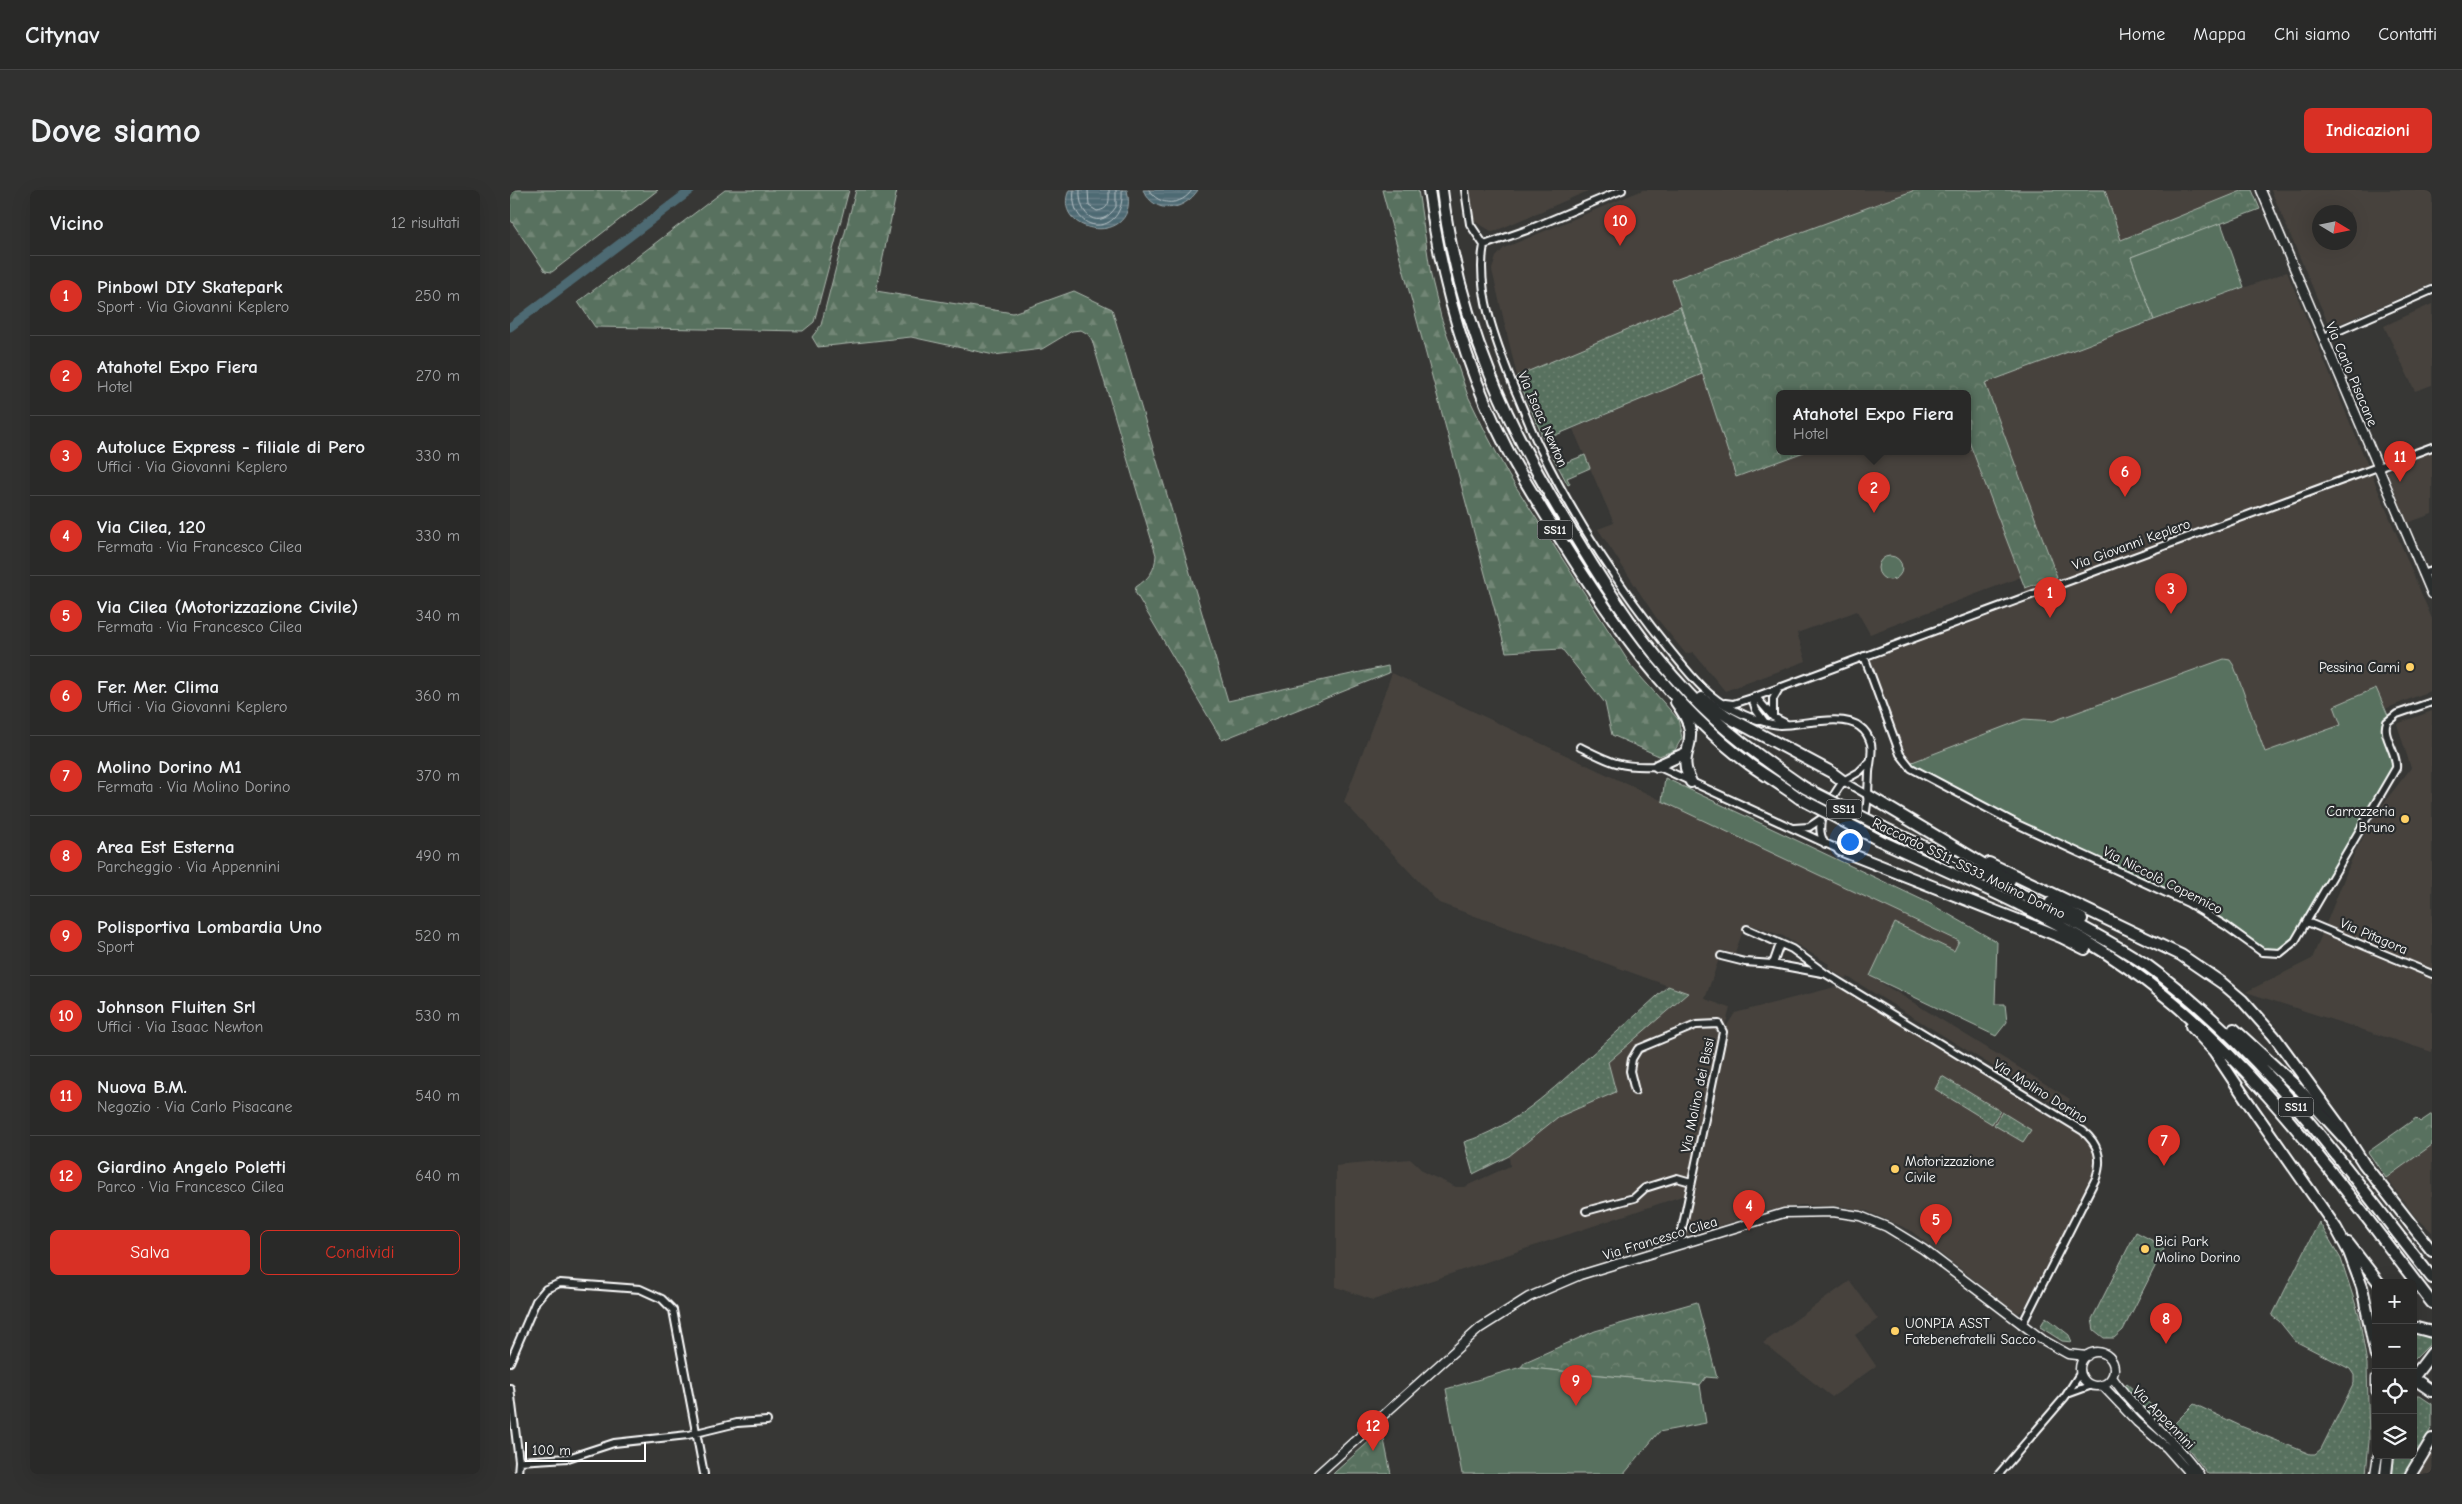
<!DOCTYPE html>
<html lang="it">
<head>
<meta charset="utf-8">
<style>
	:root { --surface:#292928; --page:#313130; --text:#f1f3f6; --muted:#a5a6a8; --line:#454545; --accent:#d93025 }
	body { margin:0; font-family:"Comic Neue",sans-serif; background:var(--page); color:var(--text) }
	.controls { position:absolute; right:15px; bottom:15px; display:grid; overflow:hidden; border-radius:8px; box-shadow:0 5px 20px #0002 }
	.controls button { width:45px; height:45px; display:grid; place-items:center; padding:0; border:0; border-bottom:1px solid var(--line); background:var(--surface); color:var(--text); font:25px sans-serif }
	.compass { position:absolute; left:1802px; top:15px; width:45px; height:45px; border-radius:50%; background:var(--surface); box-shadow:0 5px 20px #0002; rotate:100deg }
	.scale { position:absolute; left:15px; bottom:12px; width:121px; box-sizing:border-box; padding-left:5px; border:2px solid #fff; border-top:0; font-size:14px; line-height:18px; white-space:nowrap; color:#fff; -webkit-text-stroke:4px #2a2d2e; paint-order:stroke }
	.you { position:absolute; left:1339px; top:651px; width:18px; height:18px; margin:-12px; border:4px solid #fff; border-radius:50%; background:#1a73e8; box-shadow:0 0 0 8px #1a73e833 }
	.badge { display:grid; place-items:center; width:32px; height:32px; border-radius:50%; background:var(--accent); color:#fff; font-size:16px; font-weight:700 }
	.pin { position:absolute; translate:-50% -41px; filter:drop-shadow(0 1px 2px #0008) }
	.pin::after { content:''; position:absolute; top:26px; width:18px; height:15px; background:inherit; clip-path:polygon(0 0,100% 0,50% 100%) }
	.popup { position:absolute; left:1266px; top:200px; width:195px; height:65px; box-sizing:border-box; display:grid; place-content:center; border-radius:8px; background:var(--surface); filter:drop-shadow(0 1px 4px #0005); font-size:16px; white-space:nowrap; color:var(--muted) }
	.popup b { font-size:19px; color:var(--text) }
	.popup::after { content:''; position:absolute; left:50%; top:100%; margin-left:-10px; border:10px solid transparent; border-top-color:var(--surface) }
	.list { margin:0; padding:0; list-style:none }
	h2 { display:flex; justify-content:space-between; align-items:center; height:65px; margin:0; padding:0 20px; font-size:21px }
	h2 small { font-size:16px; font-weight:400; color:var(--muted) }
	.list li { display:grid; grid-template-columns:32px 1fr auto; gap:15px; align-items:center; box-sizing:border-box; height:80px; padding:0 20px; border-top:1px solid var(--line) }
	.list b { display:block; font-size:19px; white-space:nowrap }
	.list p { margin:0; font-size:16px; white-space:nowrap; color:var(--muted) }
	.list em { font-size:16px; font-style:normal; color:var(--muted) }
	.actions { display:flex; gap:10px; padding:15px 20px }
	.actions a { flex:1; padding:11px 0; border:1px solid var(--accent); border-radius:8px; text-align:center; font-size:18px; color:var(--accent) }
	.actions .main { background:var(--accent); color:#fff }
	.icon { flex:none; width:28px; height:28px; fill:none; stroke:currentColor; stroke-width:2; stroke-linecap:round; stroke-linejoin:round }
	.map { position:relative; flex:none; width:1922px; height:1284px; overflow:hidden; border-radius:8px }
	header { display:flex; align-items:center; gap:30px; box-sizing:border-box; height:70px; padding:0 25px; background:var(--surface); border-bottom:1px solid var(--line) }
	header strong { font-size:24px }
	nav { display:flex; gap:28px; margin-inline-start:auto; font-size:18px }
	.intro { display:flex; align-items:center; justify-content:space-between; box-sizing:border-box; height:120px; padding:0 30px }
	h1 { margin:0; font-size:35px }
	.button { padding:12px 22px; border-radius:8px; background:var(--accent); color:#fff; font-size:18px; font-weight:700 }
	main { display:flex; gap:30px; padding:0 30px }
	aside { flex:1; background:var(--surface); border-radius:8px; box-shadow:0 5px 20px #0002 }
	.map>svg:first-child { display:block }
	.built { fill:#47433e; fill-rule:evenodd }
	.grass { fill:url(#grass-dots); stroke:#acb8ae }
	.forest { fill:url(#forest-firs); stroke:#acb8ae }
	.park { fill:url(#park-crowns); stroke:#acb8ae }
	.garden { fill:#59715e; stroke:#acb8ae }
	.water { fill:url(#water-rules); stroke:#95a6ab }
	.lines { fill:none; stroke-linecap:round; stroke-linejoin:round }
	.shore { stroke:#b8c3c7; stroke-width:1 }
	.canal { stroke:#4e6a73; stroke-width:9 }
	.minor-casing { stroke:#fff; stroke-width:10 }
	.tertiary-casing { stroke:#fff; stroke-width:11 }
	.primary-casing { stroke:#fff; stroke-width:14 }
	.trunk-casing { stroke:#fff; stroke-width:14 }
	.minor { stroke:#2a2d2e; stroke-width:6 }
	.tertiary { stroke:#2a2d2e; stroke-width:8 }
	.primary { stroke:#2a2d2e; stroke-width:10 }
	.trunk { stroke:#2a2d2e; stroke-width:10 }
	.trunk-bridge-casing { stroke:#fff; stroke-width:14; stroke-linecap:butt }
	.trunk-bridge { stroke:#2a2d2e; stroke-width:10 }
	.poi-dot { fill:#ffd166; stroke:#2a2d2e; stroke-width:2 }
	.labels { text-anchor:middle; stroke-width:4.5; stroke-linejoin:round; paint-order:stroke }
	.shield { fill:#2a2d2e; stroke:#bfc0c0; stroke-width:1 }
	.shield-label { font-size:12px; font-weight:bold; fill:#fff }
	.street-label { font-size:14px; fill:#fff; stroke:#2a2d2e }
	.poi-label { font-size:14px; fill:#fff; stroke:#2a2d2e; text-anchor:start }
</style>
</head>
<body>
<header>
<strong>Citynav</strong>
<nav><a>Home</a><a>Mappa</a><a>Chi siamo</a><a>Contatti</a></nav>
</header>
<div class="intro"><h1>Dove siamo</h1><a class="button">Indicazioni</a></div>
<main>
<aside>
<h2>Vicino<small>12 risultati</small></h2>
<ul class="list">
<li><span class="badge">1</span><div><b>Pinbowl DIY Skatepark</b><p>Sport · Via Giovanni Keplero</p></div><em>250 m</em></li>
<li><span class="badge">2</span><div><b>Atahotel Expo Fiera</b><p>Hotel</p></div><em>270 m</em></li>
<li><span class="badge">3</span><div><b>Autoluce Express - filiale di Pero</b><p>Uffici · Via Giovanni Keplero</p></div><em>330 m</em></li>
<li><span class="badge">4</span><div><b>Via Cilea, 120</b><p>Fermata · Via Francesco Cilea</p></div><em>330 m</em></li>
<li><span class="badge">5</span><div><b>Via Cilea (Motorizzazione Civile)</b><p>Fermata · Via Francesco Cilea</p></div><em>340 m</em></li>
<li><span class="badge">6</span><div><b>Fer. Mer. Clima</b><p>Uffici · Via Giovanni Keplero</p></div><em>360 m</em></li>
<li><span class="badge">7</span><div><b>Molino Dorino M1</b><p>Fermata · Via Molino Dorino</p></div><em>370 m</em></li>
<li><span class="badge">8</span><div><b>Area Est Esterna</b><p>Parcheggio · Via Appennini</p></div><em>490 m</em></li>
<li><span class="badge">9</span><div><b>Polisportiva Lombardia Uno</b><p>Sport</p></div><em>520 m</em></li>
<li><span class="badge">10</span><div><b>Johnson Fluiten Srl</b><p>Uffici · Via Isaac Newton</p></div><em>530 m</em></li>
<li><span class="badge">11</span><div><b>Nuova B.M.</b><p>Negozio · Via Carlo Pisacane</p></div><em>540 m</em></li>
<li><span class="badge">12</span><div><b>Giardino Angelo Poletti</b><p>Parco · Via Francesco Cilea</p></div><em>640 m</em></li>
</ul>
<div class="actions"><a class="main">Salva</a><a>Condividi</a></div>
</aside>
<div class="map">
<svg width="1922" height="1284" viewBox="0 0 1922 1284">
	<defs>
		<pattern id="grass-dots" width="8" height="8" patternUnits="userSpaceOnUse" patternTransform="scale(1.25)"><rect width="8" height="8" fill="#59715e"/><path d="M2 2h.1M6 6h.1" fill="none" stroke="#728676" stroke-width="1.8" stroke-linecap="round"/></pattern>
		<pattern id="forest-firs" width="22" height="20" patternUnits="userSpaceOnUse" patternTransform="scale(1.25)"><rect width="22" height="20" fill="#59715e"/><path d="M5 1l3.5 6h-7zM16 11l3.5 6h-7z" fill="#728676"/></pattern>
		<pattern id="park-crowns" width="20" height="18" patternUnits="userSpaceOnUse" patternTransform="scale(1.25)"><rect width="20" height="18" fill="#59715e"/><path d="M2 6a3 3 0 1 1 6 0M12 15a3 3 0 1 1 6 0" fill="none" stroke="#728676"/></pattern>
		<pattern id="water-rules" width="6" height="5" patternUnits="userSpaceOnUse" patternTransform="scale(1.25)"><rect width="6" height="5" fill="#4e6a73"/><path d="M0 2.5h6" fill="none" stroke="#698088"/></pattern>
	</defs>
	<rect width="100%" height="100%" fill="#373735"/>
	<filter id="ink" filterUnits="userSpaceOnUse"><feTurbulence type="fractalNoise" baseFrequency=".02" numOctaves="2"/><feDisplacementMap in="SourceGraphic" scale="10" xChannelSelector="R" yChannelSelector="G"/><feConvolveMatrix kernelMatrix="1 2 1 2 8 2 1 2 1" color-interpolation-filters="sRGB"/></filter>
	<g filter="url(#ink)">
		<!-- built -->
		<path class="built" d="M 960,0 L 1080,0 L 983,42 L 964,31 Z
			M 1133,0 L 1405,0 L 1162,90 L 1170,117 L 1007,186 L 982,80 L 986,67 L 994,58 Z
			M 1595,0 L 1734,0 L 1611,51 Z
			M 1761,0 L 1922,0 L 1922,94 L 1831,133 L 1817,131 ZM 1810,22 L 1840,22 L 1840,52 L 1810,52 Z
			M 1777,82 L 1922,429 L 1922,500 L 1875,519 L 1866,498 L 1831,535 L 1755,562 L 1724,476 L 1714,469 L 1543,531 L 1514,529 L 1397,574 L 1354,466 L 1518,405 L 1515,398 L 1547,387 L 1475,193 Z
			M 1922,114 L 1922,195 L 1905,201 L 1874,136 Z
			M 1192,184 L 1226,287 L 1294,262 L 1458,262 L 1458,249 L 1511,387 L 1360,444 L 1347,421 L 1287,443 L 1296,471 L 1215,501 L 1183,462 L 1176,464 L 1145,426 L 1088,339 L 1104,333 L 1063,239 Z
			M 1922,262 L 1922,324 L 1897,333 L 1877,281 Z
			M 882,483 L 1449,751 L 1445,761 L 1360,786 L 1560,909 L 1554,920 L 1338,787 L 1336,789 L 1318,778 L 1319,774 L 1273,746 L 1236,733 L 1224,765 L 1212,760 L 1195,809 L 1220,818 L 1214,840 L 1225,823 L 1329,796 L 1580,951 L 1585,961 L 1587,972 L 1583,986 L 1513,1120 L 1509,1123 L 1503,1120 L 1400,1040 L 1357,1021 L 1329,1016 L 1291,1015 L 1258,1021 L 1172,1047 L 1178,1007 L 1172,1006 L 863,1110 L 826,1097 L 826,976 L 900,969 L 915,983 L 946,997 L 954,997 L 1000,976 L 999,966 L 1048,927 L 1106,902 L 1098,872 L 1178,803 L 929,713 L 834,612 Z
			M 1922,521 L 1922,862 L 1736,802 L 1802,769 L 1844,664 L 1869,619 L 1901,578 L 1887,534 Z
			M 1922,955 L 1922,1042 L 1904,1025 L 1876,988 Z
			M 1340,1091 L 1368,1129 L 1345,1145 L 1366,1176 L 1322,1207 L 1253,1153 Z
			M 1922,1255 L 1922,1284 L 1905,1284 Z"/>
		<!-- grass -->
		<path class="grass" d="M 1170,117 L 1192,184 L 1034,250 L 1007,186 Z
			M 1046,261 L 1052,274 L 1075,265 L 1080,278 L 1057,288 L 1060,294 L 1058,295 L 1041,263 Z
			M 1158,796 L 1178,803 L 1098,872 L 1106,902 L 1048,927 L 999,966 L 963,984 L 954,952 C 1004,937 1043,899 1081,865 C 1107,842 1133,819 1158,796 Z
			M 1432,886 L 1490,921 L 1482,934 L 1425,899 Z
			M 1492,922 L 1521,940 L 1513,952 L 1484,935 Z
			M 1809,1032 L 1831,1069 L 1849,1125 L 1857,1174 L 1859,1251 L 1856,1284 L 1698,1284 L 1677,1257 L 1659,1239 L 1684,1214 L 1733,1237 L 1800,1264 L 1805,1264 L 1811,1259 L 1844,1193 L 1844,1185 L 1840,1179 L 1785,1151 L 1769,1131 L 1762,1126 Z
			M 1626,1042 L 1655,1057 L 1613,1140 L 1604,1148 L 1594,1148 L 1584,1140 L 1582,1129 Z
			M 1536,1127 L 1559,1145 L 1562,1152 L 1552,1151 L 1530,1137 Z
			M 1903,1141 L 1922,1146 L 1922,1152 L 1903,1171 Z
			M 1617,1194 L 1656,1228 L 1646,1234 L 1614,1197 Z
			M 1903,1206 L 1910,1206 L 1922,1214 L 1922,1237 L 1895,1284 L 1882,1284 L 1885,1265 L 1903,1265 Z"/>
		<!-- forest -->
		<path class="forest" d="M 0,0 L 148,0 L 42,82 L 35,81 L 0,29 Z
			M 215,0 L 339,0 L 304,132 L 293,141 L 85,137 L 68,112 Z
			M 346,0 L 387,0 L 366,101 L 503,123 L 564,101 L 602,119 L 718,511 L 878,476 L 879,483 L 712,550 L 625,402 L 626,397 C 639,388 645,381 646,365 L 582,150 L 578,144 L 571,140 L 562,141 L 532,159 L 484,165 L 401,147 L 308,157 L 302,147 L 311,135 Z
			M 872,0 L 908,0 L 921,86 L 931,127 L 958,206 L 978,247 L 999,286 L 1122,477 L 1168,529 L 1172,548 L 1165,560 L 1149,566 L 1102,545 L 1095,513 L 1052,459 L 996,462 Z"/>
		<!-- park -->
		<path class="park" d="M 1405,0 L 1595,0 L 1611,50 L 1734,0 L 1742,0 L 1750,19 L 1621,67 L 1644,130 L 1475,193 L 1547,387 L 1515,398 L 1458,249 L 1458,204 L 1270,204 L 1270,262 L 1294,262 L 1226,287 L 1162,90 Z
			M 1922,924 L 1922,955 L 1876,988 L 1858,962 L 1906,928 L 1910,932 Z
			M 1187,1112 L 1207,1188 L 1196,1187 L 1190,1195 L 1011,1177 L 1015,1172 L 1085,1141 Z
			M 872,1240 L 881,1284 L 823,1284 L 825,1282 Z"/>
		<!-- garden -->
		<path class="garden" d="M 1711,33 L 1734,97 L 1644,130 L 1621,67 Z
			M1368 378a12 12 0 1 1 24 0a12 12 0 1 1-24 0Z
			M 1714,469 L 1720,470 L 1724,476 L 1755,562 L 1831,535 L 1824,516 L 1866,498 L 1880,530 L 1876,536 L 1887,574 L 1778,759 L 1757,763 L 1700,726 L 1507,634 L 1397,574 L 1514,529 L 1543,531 Z
			M 1155,588 L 1419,713 L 1487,752 L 1485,814 L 1495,814 L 1497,832 L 1486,846 L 1360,786 L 1385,733 L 1444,761 L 1449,751 L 1152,611 Z
			M 1011,1177 L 1190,1195 L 1196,1233 L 1149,1242 L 1114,1284 L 952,1284 L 936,1199 Z"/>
		<!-- water -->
		<path class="water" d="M 559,0 L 617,0 C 631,58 540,45 559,0 Z
			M 633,0 L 688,0 C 674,21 646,26 633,0 Z"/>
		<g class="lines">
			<!-- shore -->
			<path class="shore" d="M 564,0 C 558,46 616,48 612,0
				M 570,0 C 568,26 589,42 606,17 L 606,0
				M 578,0 L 579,16 L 587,21 C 601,19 599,10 599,0
				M 639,0 C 649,17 672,16 682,0"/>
			<!-- canal -->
			<path class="canal" d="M 0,137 L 181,0"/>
			<defs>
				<path id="minor" d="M 955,0 L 960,34 L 974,55
					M 1814,147 L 1922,100
					M 1913,384 L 1922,381
					M 1354,466 L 1390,564 L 1401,578 L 1507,634 L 1678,713 L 1716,736 L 1752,762 L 1770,763 L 1785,751 L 1886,578 C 1888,563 1871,546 1877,532 L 1887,524 L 1922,512
					M 1245,506 L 1263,527 L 1275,533
					M 1242,508 L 1246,520 L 1254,531
					M 1215,513 L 1223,514 L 1242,508 L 1922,257
					M 1263,527 L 1263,509 L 1270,497
					M 1070,557 C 1102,573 1111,578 1147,576 L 1330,660 C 1359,655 1358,603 1359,582 C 1360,572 1363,563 1361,554 C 1359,547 1356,541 1350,537 C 1333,523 1292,535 1270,535 C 1256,534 1237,527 1224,520 C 1196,507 1178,482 1159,459 C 1112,401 1064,328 1031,260 C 1021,241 1014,220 1005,200 C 988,157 965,101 974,55 L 1017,40 L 1112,0
					M 1333,591 L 1349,582 L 1360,571
					M 1284,638 L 1299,637 L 1311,629
					M 1315,654 C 1301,631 1321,611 1333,591 L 1359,606
					M 1797,732 L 1922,784
					M 1237,739 L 1282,759 L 1316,784 L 1573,941 C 1588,954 1593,968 1586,988 L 1512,1135
					M 1211,766 L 1235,772 L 1263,774 L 1312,783
					M 1263,774 L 1270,754
					M 1125,901 L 1120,881 L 1122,869 L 1128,859 L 1186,835 L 1209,834 L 1213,842 L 1169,1054
					M 1076,1021 L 1124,1008 L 1135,998 L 1167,988 L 1181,992
					M 0,1172 L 26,1111 L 36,1099 L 50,1093 L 130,1099 L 152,1109 L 163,1120 L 194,1284
					M 0,1198 L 9,1271 L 8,1284
					M 1560,1203 L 1582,1195
					M 9,1271 L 58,1268 L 104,1253 L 178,1245 L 227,1233 L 257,1231
					M 1489,1284 L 1555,1207 L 1571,1182"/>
				<path id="tertiary" d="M 1751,0 L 1922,404
					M1570 1179a17 17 0 1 1 34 0a17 17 0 1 1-34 0Z
					M 1602,1187 C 1627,1224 1665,1248 1689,1284
					M 1866,1188 L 1866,1201
					M 1592,1195 L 1627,1232 L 1657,1258 L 1680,1284
					M 808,1284 L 970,1138 L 1019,1107 L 1070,1085 L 1274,1023 L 1323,1022 L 1350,1026 L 1377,1037 L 1413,1059 L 1533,1150 L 1558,1164 L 1577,1166
					M 1865,1284 L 1868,1265"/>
				<path id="primary" d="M 1479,673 L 1671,765 L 1712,793 L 1732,810 L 1764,846 L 1829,935 L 1854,974 L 1922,1061
					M 1740,915 L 1826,1038 L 1839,1062 L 1852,1097 L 1866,1166
					M 1838,1053 L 1869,1093
					M 1903,1137 L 1922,1142
					M 1903,1188 L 1922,1163
					M 1903,1188 L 1922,1201
					M 1876,1284 L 1878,1265
					M 1901,1284 L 1922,1249"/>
				<path id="trunk" d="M 919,0 C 931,90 955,178 997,259 C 1013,290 1033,320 1051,350 C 1103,433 1160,515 1239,574 C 1256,586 1273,596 1289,608
					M 932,0 C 948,132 999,242 1069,353 C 1101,406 1135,457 1178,503 C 1212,540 1253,569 1295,598
					M 1192,508 L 1218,527 L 1321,582 L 1333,591
					M 1166,512 C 1172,521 1179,530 1180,541 C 1182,563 1168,566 1181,592
					M 1147,576 L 1176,563
					M 1359,606 L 1500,690
					M 1374,638 C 1437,667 1499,696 1560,730 C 1586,745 1614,759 1638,776 C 1753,859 1835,978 1922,1088
					M 1369,650 C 1453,689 1542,724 1618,778 C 1743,866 1829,994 1922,1113
					M 1330,660 L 1551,747 L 1575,759
					M 1541,712 L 1572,729
					M 1681,836 L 1704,861 L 1740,915
					M 1724,839 L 1789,899 L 1842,957"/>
			</defs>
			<!-- minor casing -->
			<use href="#minor" class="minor-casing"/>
			<!-- tertiary casing -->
			<use href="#tertiary" class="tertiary-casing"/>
			<!-- primary casing -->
			<use href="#primary" class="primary-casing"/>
			<!-- trunk casing -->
			<use href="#trunk" class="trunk-casing"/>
			<!-- minor -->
			<use href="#minor" class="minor"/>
			<!-- tertiary -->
			<use href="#tertiary" class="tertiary"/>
			<!-- primary -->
			<use href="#primary" class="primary"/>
			<!-- trunk -->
			<use href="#trunk" class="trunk"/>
			<defs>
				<path id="trunk-bridge" d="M 1295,598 L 1374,638
					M 1289,608 L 1369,650"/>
			</defs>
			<!-- trunk-bridge casing -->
			<use href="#trunk-bridge" class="trunk-bridge-casing"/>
			<!-- trunk-bridge -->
			<use href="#trunk-bridge" class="trunk-bridge"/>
		</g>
	</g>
	<!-- markers -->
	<g class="poi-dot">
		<circle cx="1900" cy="477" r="5"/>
		<circle cx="1895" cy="629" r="5"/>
		<circle cx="1385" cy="979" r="5"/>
		<circle cx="1635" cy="1059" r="5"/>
		<circle cx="1385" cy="1141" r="5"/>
	</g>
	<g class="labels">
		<!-- shield labels -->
		<g class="shield">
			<rect x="1027.5" y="330.5" width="35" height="19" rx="4"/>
			<rect x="1316.5" y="609.5" width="35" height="19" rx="4"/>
			<rect x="1768.5" y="907.5" width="35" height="19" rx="4"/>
		</g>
		<g class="shield-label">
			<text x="1045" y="344">SS11</text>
			<text x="1334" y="623">SS11</text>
			<text x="1786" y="921">SS11</text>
		</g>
		<!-- street labels -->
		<g class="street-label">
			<text transform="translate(1842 184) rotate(67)" y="5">Via Carlo Pisacane</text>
			<text transform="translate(1033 229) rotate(66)" y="5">Via Isaac Newton</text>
			<text transform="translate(1621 354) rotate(-20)" y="5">Via Giovanni Keplero</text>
			<text transform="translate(1459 678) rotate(26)" y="5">Raccordo SS11-SS33 Molino Dorino</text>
			<text transform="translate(1653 690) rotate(27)" y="5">Via Niccolò Copernico</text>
			<text transform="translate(1864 746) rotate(23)" y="5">Via Pitagora</text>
			<text transform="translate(1531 901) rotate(32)" y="5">Via Molino Dorino</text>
			<text transform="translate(1187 905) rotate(-78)" y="5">Via Molino dei Bissi</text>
			<text transform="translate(1150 1048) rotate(-17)" y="5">Via Francesco Cilea</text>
			<text transform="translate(1654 1227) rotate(46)" y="5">Via Appennini</text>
		</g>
		<!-- poi labels -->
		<g class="poi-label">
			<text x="1890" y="482" text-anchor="end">Pessina Carni</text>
			<text x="1885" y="626" text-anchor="end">Carrozzeria<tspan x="1885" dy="16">Bruno</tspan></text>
			<text x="1395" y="976">Motorizzazione<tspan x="1395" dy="16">Civile</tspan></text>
			<text x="1645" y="1056">Bici Park<tspan x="1645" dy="16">Molino Dorino</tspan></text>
			<text x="1395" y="1138">UONPIA ASST<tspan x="1395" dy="16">Fatebenefratelli Sacco</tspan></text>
		</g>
	</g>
</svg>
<div class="controls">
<button>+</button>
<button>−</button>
<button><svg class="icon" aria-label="locate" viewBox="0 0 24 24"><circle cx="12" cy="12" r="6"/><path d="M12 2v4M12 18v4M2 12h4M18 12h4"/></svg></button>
<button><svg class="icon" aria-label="layers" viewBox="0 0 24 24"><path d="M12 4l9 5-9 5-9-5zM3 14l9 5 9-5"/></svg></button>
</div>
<svg class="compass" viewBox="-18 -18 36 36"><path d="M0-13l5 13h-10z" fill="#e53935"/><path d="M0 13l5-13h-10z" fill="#a5a6a8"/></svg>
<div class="scale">100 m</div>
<div class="you"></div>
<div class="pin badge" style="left:1540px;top:428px">1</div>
<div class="pin badge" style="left:1364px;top:323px">2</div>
<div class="popup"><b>Atahotel Expo Fiera</b>Hotel</div>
<div class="pin badge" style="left:1661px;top:424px">3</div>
<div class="pin badge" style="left:1239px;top:1041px">4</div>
<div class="pin badge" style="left:1426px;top:1055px">5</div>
<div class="pin badge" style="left:1615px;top:307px">6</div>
<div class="pin badge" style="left:1654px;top:976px">7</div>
<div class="pin badge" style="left:1656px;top:1154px">8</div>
<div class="pin badge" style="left:1066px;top:1216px">9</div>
<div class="pin badge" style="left:1110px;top:56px">10</div>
<div class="pin badge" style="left:1890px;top:292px">11</div>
<div class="pin badge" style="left:863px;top:1261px">12</div>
</div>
</main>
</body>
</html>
